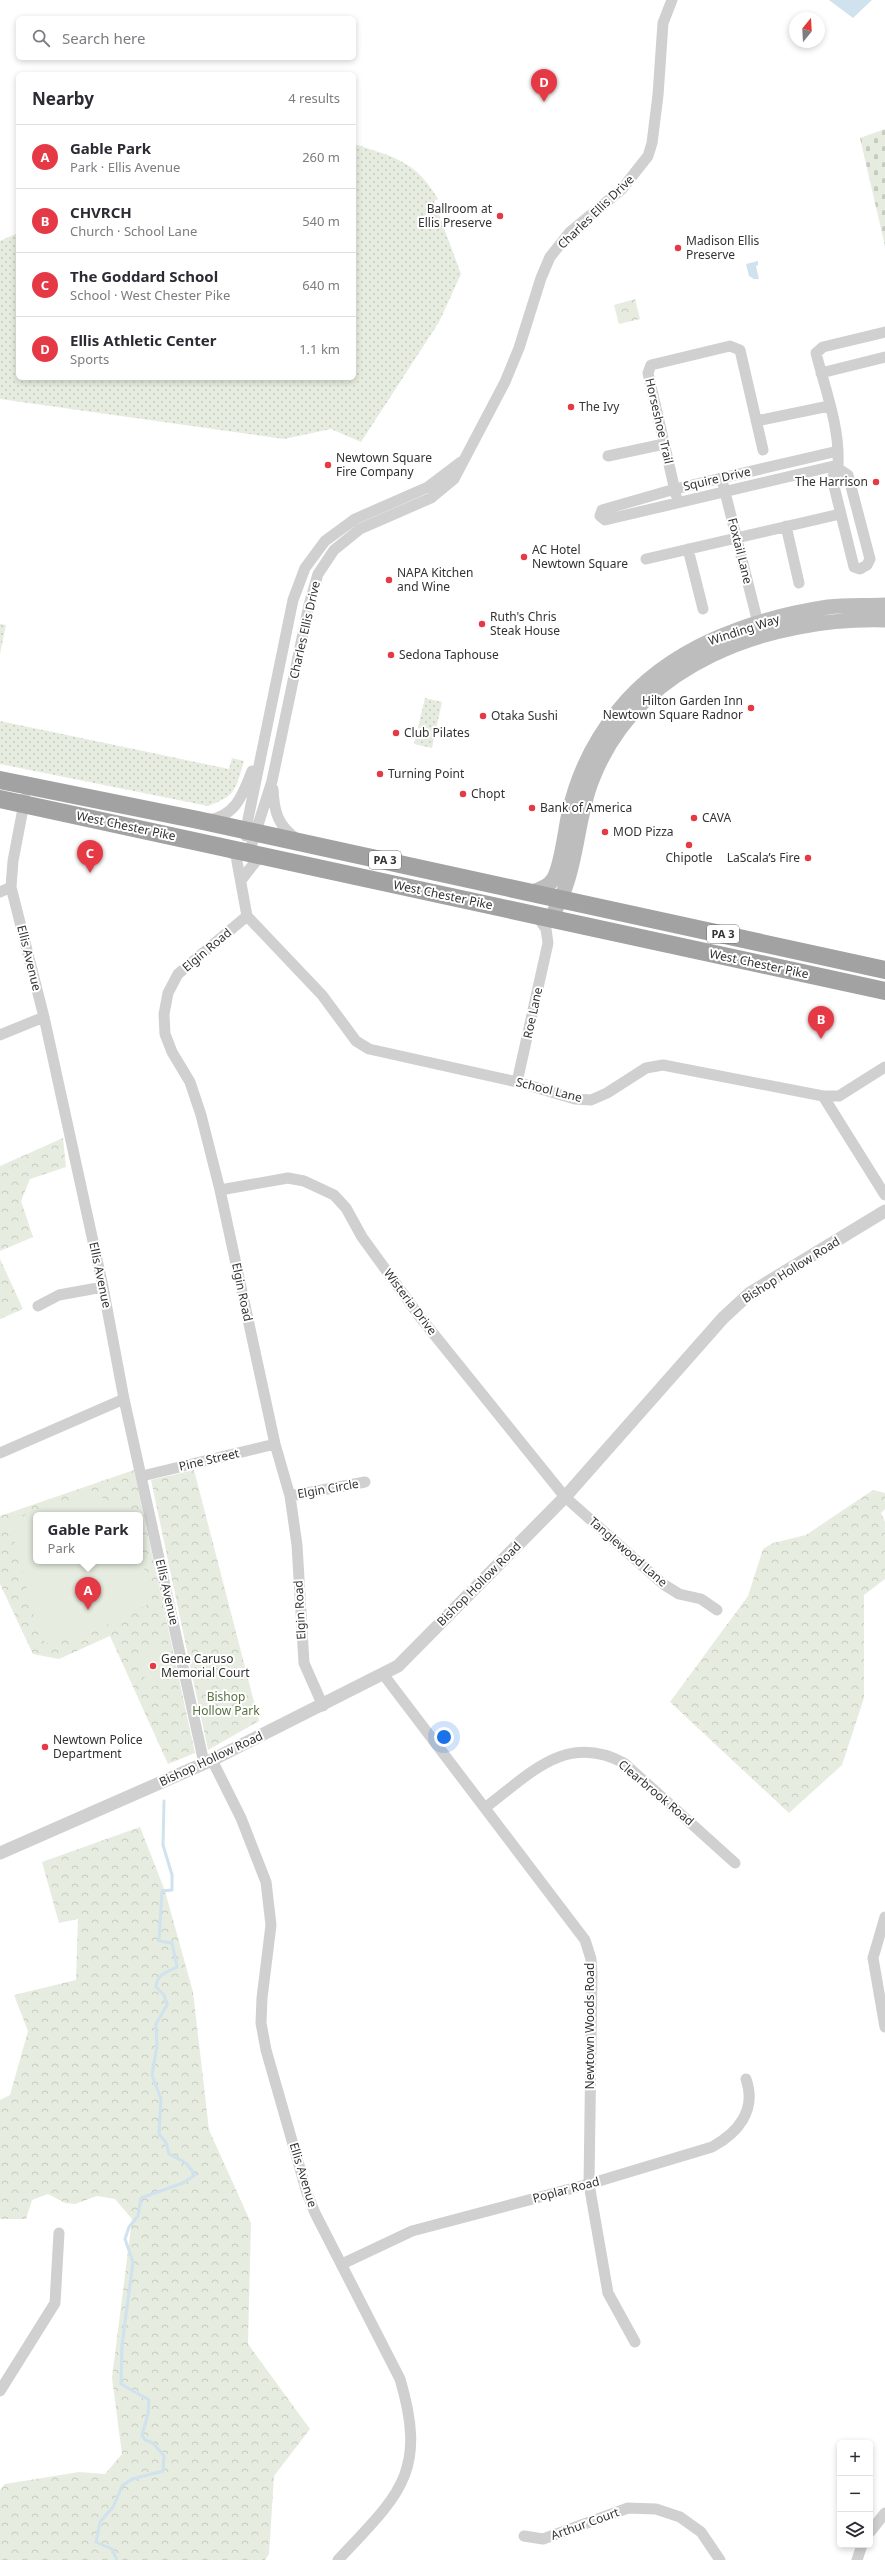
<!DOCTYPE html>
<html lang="en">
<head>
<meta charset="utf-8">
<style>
	:root { --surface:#fff; --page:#f7f7f7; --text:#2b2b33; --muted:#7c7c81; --line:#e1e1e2; --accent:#e63946 }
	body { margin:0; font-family:"Noto Sans",sans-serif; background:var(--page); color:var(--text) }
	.controls { position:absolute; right:12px; bottom:12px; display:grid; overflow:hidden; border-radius:6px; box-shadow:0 2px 6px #0003 }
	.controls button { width:36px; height:36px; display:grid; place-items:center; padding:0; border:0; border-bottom:1px solid var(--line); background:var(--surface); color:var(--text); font:20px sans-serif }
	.compass { position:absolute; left:789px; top:12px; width:36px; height:36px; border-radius:50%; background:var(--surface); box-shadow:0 2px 6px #0003; rotate:18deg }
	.you { position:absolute; left:444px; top:1737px; width:14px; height:14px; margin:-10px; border:3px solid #fff; border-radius:50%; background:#1a73e8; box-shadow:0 0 0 6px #1a73e833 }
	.badge { display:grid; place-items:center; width:26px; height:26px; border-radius:50%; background:var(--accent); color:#fff; font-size:13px; font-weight:700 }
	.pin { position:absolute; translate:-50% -33px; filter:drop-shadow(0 1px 2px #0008) }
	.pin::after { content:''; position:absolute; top:21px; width:14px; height:12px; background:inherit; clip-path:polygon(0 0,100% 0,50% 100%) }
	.popup { position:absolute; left:33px; top:1512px; width:110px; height:52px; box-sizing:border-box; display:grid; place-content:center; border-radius:6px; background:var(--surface); filter:drop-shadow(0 1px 3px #0005); font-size:13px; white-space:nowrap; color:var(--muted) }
	.popup b { font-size:15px; color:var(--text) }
	.popup::after { content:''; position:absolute; left:50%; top:100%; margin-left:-8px; border:8px solid transparent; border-top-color:var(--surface) }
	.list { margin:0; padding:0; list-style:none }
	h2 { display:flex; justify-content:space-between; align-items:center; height:52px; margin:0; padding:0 16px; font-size:17px }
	h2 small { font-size:13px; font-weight:400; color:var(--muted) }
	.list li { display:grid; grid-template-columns:26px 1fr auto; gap:12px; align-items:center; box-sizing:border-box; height:64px; padding:0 16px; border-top:1px solid var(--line) }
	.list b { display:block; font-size:15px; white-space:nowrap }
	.list p { margin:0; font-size:13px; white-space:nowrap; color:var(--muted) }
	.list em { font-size:13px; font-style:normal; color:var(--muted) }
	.icon { flex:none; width:22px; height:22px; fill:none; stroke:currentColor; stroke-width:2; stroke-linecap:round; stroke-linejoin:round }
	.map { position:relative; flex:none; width:885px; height:2560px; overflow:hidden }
	.search { position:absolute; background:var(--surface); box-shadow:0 2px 6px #0003; left:16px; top:16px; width:340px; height:44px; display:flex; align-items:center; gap:10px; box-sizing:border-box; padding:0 14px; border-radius:6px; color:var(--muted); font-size:15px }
	.panel { position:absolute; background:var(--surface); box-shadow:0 2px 6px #0003; left:16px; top:72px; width:340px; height:308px; border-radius:6px }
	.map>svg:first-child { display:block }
	.grass { fill:url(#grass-dots) }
	.forest { fill:url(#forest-crowns); fill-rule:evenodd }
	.cemetery { fill:url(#cemetery-stones) }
	.garden { fill:#e6ecdf }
	.water { fill:#cfe2ee }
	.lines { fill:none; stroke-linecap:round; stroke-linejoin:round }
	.stream { stroke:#cfe2ee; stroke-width:3 }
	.minor { stroke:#d0d0d0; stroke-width:11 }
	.tertiary { stroke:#d0d0d0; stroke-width:13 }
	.secondary { stroke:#bdbdbd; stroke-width:15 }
	.trunk { stroke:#a2a2a2; stroke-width:18 }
	.poi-dot { fill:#e63946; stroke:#fff; stroke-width:1.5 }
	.labels { text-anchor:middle; stroke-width:4; stroke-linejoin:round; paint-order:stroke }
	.shield { fill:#fff; stroke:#707070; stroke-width:1 }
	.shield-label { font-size:11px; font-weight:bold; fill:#333 }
	.poi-label { font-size:12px; fill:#333; stroke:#fff; text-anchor:start }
	.street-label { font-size:12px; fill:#333; stroke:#fff }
	.park-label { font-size:12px; fill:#56703f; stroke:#fff }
</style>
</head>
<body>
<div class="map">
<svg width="885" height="2560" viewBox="0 0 885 2560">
	<defs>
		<pattern id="grass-dots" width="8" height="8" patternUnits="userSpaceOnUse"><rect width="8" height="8" fill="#e6ecdf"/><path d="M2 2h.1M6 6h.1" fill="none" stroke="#c6cbc0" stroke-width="1.8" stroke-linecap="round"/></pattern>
		<pattern id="forest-crowns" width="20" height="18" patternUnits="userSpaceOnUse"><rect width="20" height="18" fill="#e6ecdf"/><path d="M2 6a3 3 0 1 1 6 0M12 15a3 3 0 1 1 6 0" fill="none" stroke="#c6cbc0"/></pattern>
		<pattern id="cemetery-stones" width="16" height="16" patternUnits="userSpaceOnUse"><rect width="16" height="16" fill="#e6ecdf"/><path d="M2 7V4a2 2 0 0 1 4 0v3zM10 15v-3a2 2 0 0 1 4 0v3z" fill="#c6cbc0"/></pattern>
	</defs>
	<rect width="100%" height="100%" fill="#fff"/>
	<!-- grass -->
	<path class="grass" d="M 354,144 C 394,157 416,161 438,199 L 434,201 L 461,274 L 439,322 L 361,442 L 331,429 L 284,439 L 0,399 L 0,241 L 18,233 L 18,378 L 354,378 Z
		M 0,624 L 6,625 L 0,654 Z
		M 425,698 L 442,702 L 432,748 L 414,744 Z
		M 0,721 L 229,769 L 232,758 L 244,761 C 235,790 237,795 208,806 L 0,764 Z"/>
	<!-- forest -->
	<path class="forest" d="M 635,299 L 640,319 L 619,324 L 614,305 Z
		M 63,1138 L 66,1167 L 30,1179 L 21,1201 L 33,1237 L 0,1251 L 0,1166 Z
		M 0,1259 L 23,1309 L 0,1319 Z
		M 134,1470 L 195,1753 L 168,1764 L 110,1636 L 59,1659 L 33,1654 L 0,1584 L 0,1516 ZM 36,1515 L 140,1515 L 140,1561 L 36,1561 Z
		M 194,1470 L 259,1721 L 208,1750 L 151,1480 Z
		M 873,1490 L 885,1493 L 885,1509 L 881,1513 L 885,1522 L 885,1579 L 864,1595 L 864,1698 L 842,1765 L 789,1813 L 670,1702 L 748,1596 L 763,1549 L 773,1543 L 806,1535 Z
		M 140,1827 L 165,1891 L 193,1992 L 209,2130 L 251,2223 L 248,2344 L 310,2429 L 274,2476 L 269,2554 L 265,2560 L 0,2560 L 0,2490 L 5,2484 L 79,2472 L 105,2474 L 122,2454 L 112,2378 L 132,2219 L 115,2199 L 97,2196 L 75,2204 L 65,2203 L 48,2194 L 32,2200 L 26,2219 L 0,2219 L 0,2100 L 10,2095 L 28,2031 L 14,1995 L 76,1980 L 78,1919 L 59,1923 L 42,1862 Z"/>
	<!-- cemetery -->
	<path class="cemetery" d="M 885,129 L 885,246 L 860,138 Z"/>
	<!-- garden -->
	<path class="garden" d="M 91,1492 L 129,1511 L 130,1515 L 36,1515 L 36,1561 L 140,1561 L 140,1553 L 153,1602 L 96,1630 L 49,1644 L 40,1639 L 9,1521 Z
		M 160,1643 L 168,1683 L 147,1688 L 138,1648 Z"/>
	<!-- water -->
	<path class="water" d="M 829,0 L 872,0 L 853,18 Z
		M 758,261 L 758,265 L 756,266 L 759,279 L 754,279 L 749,276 L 746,264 Z"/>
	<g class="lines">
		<!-- stream -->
		<path class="stream" d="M 117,2560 L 112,2549 L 96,2542 L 100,2522 L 113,2507 L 122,2486 L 132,2479 L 163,2471 L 164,2456 L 153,2443 L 145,2440 L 142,2435 L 148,2414 L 149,2400 L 121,2384 L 122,2345 L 133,2262 L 125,2239 L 129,2227 L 138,2216 L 141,2198 L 183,2183 L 195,2175 L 186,2163 L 169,2154 L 166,2143 L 159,2134 L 161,2099 L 152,2075 L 157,2046 L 156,2024 L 167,2005 L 164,1995 L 156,1987 C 157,1974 167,1972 177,1967 L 172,1943 L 159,1941 L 162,1891 L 172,1890 L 172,1875 L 163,1845 L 164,1801"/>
		<!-- minor -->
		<path class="minor" d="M 821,373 L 885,357
			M 756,421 L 829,406
			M 838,451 L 675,489 L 602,510 L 600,516 L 605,520 L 838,465 C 840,427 825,389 816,353 L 823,347 L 885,332
			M 608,456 L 664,444
			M 839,469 L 848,475 L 870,559 L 867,565 L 860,569 L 854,567 L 832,478 Z
			M 723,484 L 758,623
			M 676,495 L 648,373 L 651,365 L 730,346 L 740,350 L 763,450
			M 786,526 L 799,583
			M 688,549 L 703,609
			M 646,559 L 840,514
			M 273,789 C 274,812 278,826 297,839
			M 25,798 L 13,861 L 11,887 L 44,1017 L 103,1287 L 124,1399 L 204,1763
			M 208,820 C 236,816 243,794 252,771
			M 246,836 L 248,819 L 293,600 L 305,568 L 325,541 L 355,519 L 428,487 L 461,462
			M 226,849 L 236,856 L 247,916 L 322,995 L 356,1041 L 369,1049 L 517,1082 L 575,1099 L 591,1100 L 607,1093 L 646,1068 L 663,1065 L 823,1096 L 885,1195
			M 249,853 L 272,781 L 309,605 L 318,574 L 334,550 L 360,529 L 431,498 L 454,479 L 505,382 L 519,348 L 541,278 L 550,257 L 570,232 L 622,189 L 648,156 L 652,143 L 658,95 L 663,23 L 672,0
			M 242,879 L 256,861 L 264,856
			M 0,892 L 11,887
			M 247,916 L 178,974 L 168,993 L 164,1014 L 165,1034 L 172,1052 L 190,1082 L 201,1115 L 220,1190 L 275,1444 L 290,1496 L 297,1545 L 304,1663 L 323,1706
			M 0,1035 L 44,1017
			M 517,1082 L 548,943 L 546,929 L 537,916
			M 823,1096 L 839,1096 L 885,1067
			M 220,1190 L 288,1178 L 304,1181 L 334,1195 L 346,1208 L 362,1237 L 420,1317 L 565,1497 L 663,1584 L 679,1594 L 701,1599 L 717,1610
			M 38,1306 L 59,1295 L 103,1287
			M 0,1453 L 124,1399
			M 142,1476 L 275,1444
			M 290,1496 L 365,1482
			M 383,1674 L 585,1940 L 591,1959 L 592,1974 L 589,2184 L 608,2293 L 635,2342
			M 212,1760 L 241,1818 L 266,1882 L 271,1925 L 262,1998 L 261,2023 L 266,2050 L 307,2193 L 315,2213 L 400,2379 C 428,2473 399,2495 338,2560
			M 486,1807 C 530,1774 566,1732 624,1763 L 735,1863
			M 885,1917 L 873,1958 L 885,2027
			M 342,2264 L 412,2231 L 589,2184 L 712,2147 C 738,2133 757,2110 746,2079
			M 0,2391 L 55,2303 L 59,2233
			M 870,2532 L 885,2513
			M 524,2536 L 543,2539 L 628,2508 L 656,2509 L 680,2517 L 701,2532 L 720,2560
			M 857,2560 L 862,2545"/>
		<!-- tertiary -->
		<path class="tertiary" d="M 0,1853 L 212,1760 L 398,1666 L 565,1497 L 723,1318 L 750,1293 L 885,1211"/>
		<!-- secondary -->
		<path class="secondary" d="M 531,892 C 540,890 549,887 554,878 C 562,863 565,831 569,813 C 577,776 595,740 618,711 C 668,648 750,619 828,607 C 846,605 866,606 885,605
			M 551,918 C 556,909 561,899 565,888 C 578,853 578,815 592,780 C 637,663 769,617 885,620"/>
		<!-- trunk -->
		<path class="trunk" d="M 0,780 L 198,820 L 885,970
			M 0,799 L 885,991"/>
	</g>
	<!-- markers -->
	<g class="poi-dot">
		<circle cx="500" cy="216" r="4"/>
		<circle cx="678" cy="248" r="4"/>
		<circle cx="571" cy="407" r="4"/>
		<circle cx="328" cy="465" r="4"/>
		<circle cx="876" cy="482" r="4"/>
		<circle cx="524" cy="557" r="4"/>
		<circle cx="389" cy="580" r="4"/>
		<circle cx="482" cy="624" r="4"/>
		<circle cx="391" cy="655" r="4"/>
		<circle cx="751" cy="708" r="4"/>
		<circle cx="483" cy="716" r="4"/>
		<circle cx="396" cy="733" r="4"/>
		<circle cx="380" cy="774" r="4"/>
		<circle cx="463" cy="794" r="4"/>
		<circle cx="532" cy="808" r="4"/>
		<circle cx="694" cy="818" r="4"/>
		<circle cx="605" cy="832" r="4"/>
		<circle cx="689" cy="845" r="4"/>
		<circle cx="808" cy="858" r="4"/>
		<circle cx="153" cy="1666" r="4"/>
		<circle cx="45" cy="1747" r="4"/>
	</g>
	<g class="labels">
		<!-- shield labels -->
		<g class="shield">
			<rect x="369" y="851" width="32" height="18" rx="3"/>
			<rect x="707" y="925" width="32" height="18" rx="3"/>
		</g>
		<g class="shield-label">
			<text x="385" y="864">PA 3</text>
			<text x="723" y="938">PA 3</text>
		</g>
		<!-- poi labels -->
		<g class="poi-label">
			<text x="492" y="213" text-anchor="end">Ballroom at<tspan x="492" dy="14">Ellis Preserve</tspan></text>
			<text x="686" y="245">Madison Ellis<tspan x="686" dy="14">Preserve</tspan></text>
			<text x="579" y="411">The Ivy</text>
			<text x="336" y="462">Newtown Square<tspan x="336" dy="14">Fire Company</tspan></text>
			<text x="868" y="486" text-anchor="end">The Harrison</text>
			<text x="532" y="554">AC Hotel<tspan x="532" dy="14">Newtown Square</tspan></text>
			<text x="397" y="577">NAPA Kitchen<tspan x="397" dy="14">and Wine</tspan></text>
			<text x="490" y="621">Ruth's Chris<tspan x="490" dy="14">Steak House</tspan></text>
			<text x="399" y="659">Sedona Taphouse</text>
			<text x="743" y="705" text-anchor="end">Hilton Garden Inn<tspan x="743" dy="14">Newtown Square Radnor</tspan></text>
			<text x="491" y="720">Otaka Sushi</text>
			<text x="404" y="737">Club Pilates</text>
			<text x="388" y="778">Turning Point</text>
			<text x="471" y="798">Chopt</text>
			<text x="540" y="812">Bank of America</text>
			<text x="702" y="822">CAVA</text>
			<text x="613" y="836">MOD Pizza</text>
			<text x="689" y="862" text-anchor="middle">Chipotle</text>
			<text x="800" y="862" text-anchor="end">LaScala’s Fire</text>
			<text x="161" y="1663">Gene Caruso<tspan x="161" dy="14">Memorial Court</tspan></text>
			<text x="53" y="1744">Newtown Police<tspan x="53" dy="14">Department</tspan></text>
		</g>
		<!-- street labels -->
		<g class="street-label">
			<text transform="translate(596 212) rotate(-44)" y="4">Charles Ellis Drive</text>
			<text transform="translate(659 421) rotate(77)" y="4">Horseshoe Trail</text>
			<text transform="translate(717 479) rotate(-13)" y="4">Squire Drive</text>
			<text transform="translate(740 551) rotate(76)" y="4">Foxtail Lane</text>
			<text transform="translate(305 630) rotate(-77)" y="4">Charles Ellis Drive</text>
			<text transform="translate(744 630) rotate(-18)" y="4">Winding Way</text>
			<text transform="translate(126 826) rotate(12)" y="4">West Chester Pike</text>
			<text transform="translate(443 895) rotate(12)" y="4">West Chester Pike</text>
			<text transform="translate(207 950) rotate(-40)" y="4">Elgin Road</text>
			<text transform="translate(29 958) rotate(76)" y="4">Ellis Avenue</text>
			<text transform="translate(759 964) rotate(12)" y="4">West Chester Pike</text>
			<text transform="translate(533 1013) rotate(-78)" y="4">Roe Lane</text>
			<text transform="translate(549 1090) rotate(14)" y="4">School Lane</text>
			<text transform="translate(791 1270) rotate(-32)" y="4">Bishop Hollow Road</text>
			<text transform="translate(100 1275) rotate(78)" y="4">Ellis Avenue</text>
			<text transform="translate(242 1292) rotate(78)" y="4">Elgin Road</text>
			<text transform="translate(410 1302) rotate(53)" y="4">Wisteria Drive</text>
			<text transform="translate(209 1460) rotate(-13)" y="4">Pine Street</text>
			<text transform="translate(328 1489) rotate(-10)" y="4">Elgin Circle</text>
			<text transform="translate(628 1552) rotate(41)" y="4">Tanglewood Lane</text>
			<text transform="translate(479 1584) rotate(-45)" y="4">Bishop Hollow Road</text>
			<text transform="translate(167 1592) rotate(77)" y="4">Ellis Avenue</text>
			<text transform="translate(300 1610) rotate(-93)" y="4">Elgin Road</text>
			<text transform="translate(211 1759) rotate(-25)" y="4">Bishop Hollow Road</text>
			<text transform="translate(656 1793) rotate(40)" y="4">Clearbrook Road</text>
			<text transform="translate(590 2026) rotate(-90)" y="4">Newtown Woods Road</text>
			<text transform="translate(303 2175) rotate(73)" y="4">Ellis Avenue</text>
			<text transform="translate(566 2190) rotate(-15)" y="4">Poplar Road</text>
			<text transform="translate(585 2524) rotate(-20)" y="4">Arthur Court</text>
		</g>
		<!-- park labels -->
		<g class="park-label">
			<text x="226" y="1701">Bishop<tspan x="226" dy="14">Hollow Park</tspan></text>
		</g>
	</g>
</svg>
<div class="controls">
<button>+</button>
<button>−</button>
<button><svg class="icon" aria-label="layers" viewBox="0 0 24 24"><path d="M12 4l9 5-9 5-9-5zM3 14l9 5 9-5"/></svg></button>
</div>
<svg class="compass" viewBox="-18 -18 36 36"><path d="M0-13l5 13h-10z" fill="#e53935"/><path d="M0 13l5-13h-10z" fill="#7c7c81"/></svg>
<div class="you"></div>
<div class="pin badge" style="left:88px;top:1610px">A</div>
<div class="popup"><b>Gable Park</b>Park</div>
<div class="pin badge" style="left:821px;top:1039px">B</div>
<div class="pin badge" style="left:90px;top:873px">C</div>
<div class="pin badge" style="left:544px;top:102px">D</div>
<div class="search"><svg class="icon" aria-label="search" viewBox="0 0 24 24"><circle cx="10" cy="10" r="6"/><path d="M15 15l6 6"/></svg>Search here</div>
<section class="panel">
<h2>Nearby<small>4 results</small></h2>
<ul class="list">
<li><span class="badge">A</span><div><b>Gable Park</b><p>Park · Ellis Avenue</p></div><em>260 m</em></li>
<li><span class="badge">B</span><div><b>CHVRCH</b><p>Church · School Lane</p></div><em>540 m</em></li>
<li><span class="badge">C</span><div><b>The Goddard School</b><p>School · West Chester Pike</p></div><em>640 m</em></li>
<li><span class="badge">D</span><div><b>Ellis Athletic Center</b><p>Sports</p></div><em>1.1 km</em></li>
</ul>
</section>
</div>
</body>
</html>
